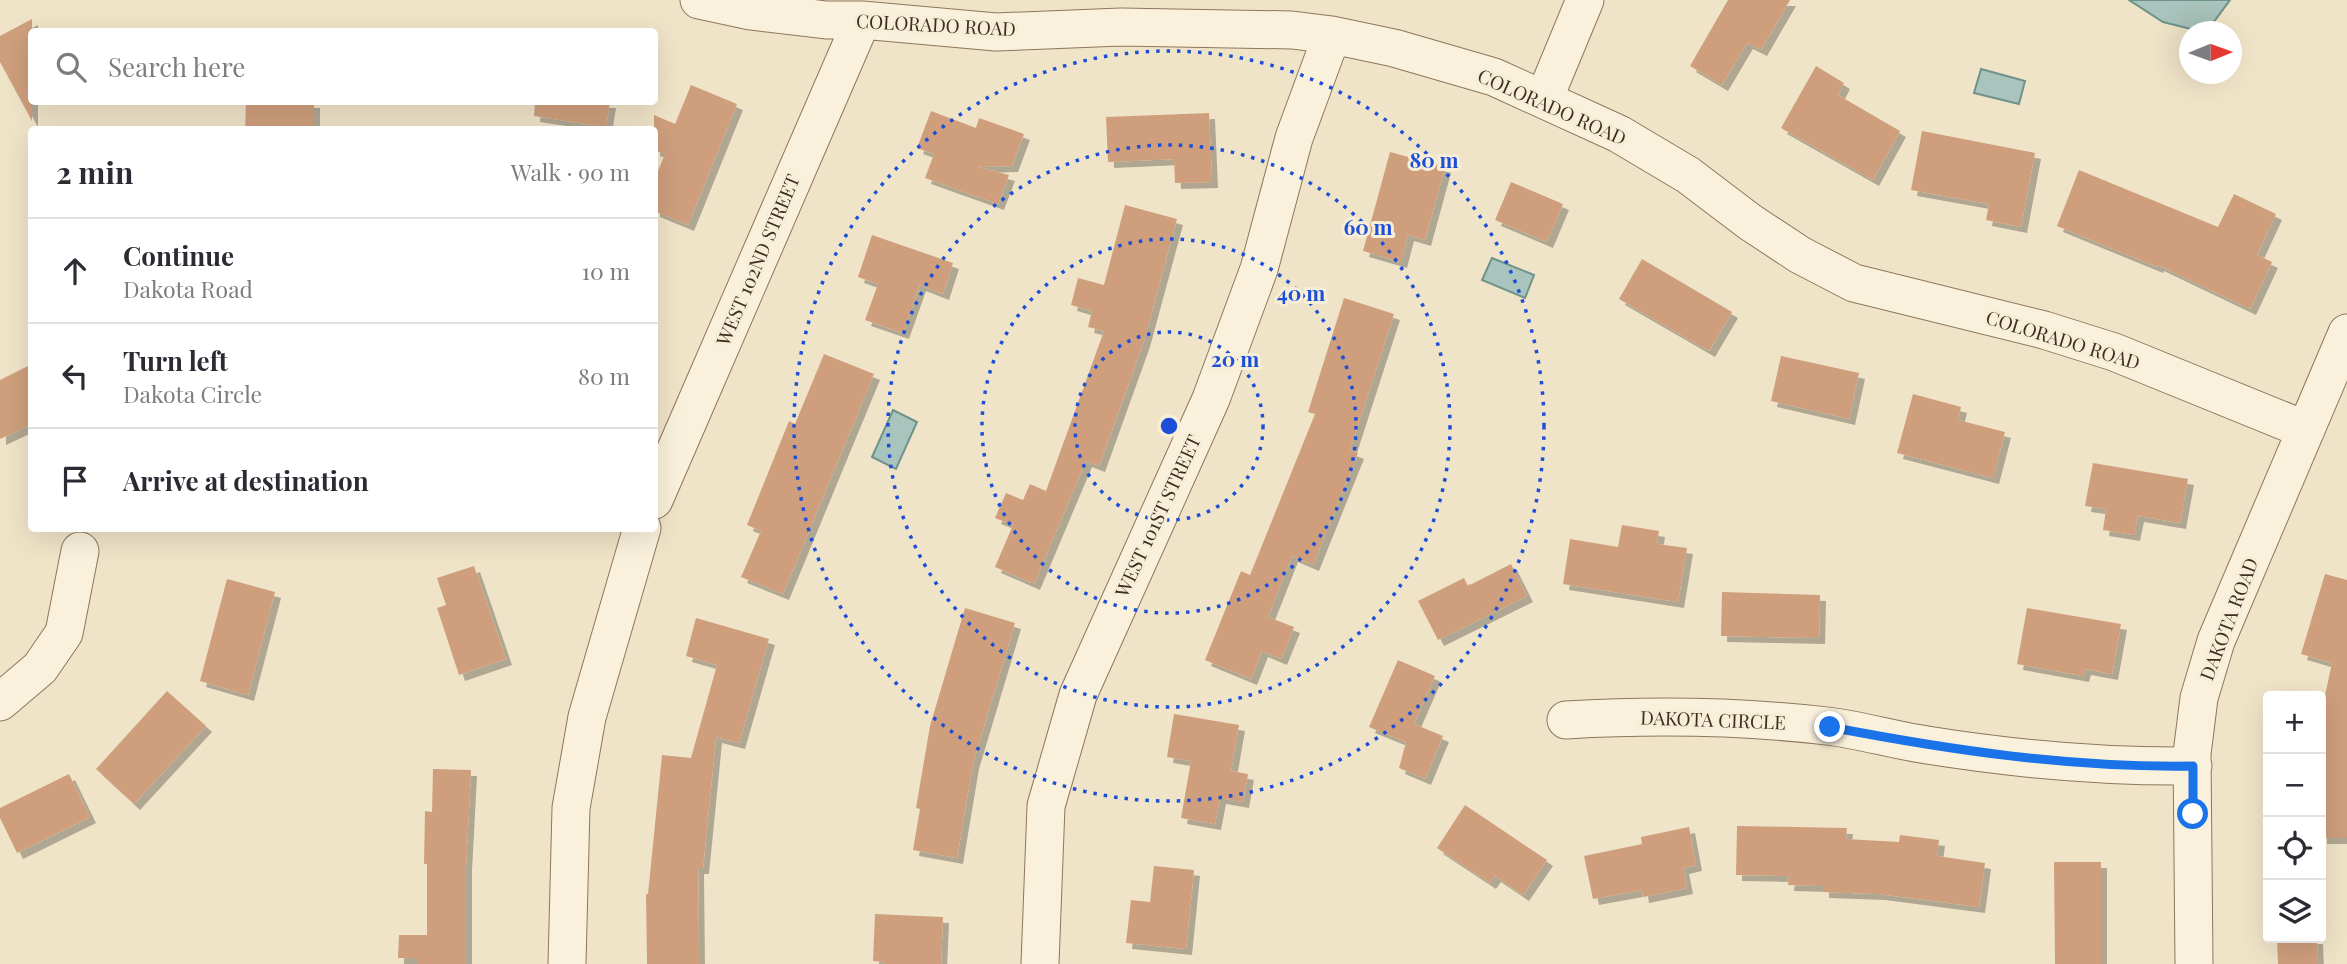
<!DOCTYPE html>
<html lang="en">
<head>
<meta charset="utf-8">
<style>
	:root { --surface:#fff; --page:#f7f7f7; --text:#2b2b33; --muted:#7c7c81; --line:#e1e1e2 }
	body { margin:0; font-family:"Playfair Display",serif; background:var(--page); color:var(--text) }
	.controls { position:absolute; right:21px; bottom:21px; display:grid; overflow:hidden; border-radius:7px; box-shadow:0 7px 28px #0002 }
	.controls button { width:63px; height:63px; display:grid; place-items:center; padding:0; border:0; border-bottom:2px solid var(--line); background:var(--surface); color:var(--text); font:35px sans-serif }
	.compass { position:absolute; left:2179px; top:21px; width:63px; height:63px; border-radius:50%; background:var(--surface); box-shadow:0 7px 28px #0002; rotate:89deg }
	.stop { position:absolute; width:21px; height:21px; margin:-16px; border:5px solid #1a73e8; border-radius:50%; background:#fff }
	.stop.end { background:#1a73e8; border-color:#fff; box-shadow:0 2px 7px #0008 }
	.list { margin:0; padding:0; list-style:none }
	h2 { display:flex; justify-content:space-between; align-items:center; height:91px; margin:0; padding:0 28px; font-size:30px }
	h2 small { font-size:23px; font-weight:400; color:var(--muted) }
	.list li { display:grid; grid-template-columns:46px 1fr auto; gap:21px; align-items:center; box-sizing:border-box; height:105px; padding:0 28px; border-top:2px solid var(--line) }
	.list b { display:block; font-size:26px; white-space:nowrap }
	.list p { margin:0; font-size:23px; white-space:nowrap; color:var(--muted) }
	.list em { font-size:23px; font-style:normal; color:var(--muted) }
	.icon { flex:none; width:38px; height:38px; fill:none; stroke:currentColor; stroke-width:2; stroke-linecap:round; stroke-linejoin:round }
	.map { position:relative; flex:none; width:2347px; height:964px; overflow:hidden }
	.search { position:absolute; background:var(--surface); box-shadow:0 7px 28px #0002; left:28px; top:28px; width:630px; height:77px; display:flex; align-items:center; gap:18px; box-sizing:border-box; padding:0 24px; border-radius:7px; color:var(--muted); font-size:26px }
	.panel { position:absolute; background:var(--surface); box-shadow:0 7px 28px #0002; left:28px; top:126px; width:630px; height:406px; border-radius:7px }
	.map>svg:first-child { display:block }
	.water { fill:#a9c4bc; stroke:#6f938a; stroke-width:2 }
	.building { fill:#cf9f7d; filter:url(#shadow) }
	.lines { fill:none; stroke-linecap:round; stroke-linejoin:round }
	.street-casing { stroke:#8d765c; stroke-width:39 }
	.street { stroke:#faf1dc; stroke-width:37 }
	.route { stroke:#1a73e8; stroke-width:9 }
	.ring { fill:none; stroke:#1d4ed8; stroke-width:3.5; stroke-dasharray:3.5 7 }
	.labels { text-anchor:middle; stroke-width:6; stroke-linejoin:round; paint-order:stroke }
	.street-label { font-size:19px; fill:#3d2e20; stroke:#f7eed8 }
	.centre { fill:#1d4ed8; stroke:#f7eed8; stroke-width:3.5 }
	.ring-label { font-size:21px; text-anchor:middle; font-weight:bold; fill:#1d4ed8; stroke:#f7eed8; stroke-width:6; stroke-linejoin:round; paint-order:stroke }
</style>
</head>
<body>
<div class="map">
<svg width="2347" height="964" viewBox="0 0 2347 964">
	<defs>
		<filter id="shadow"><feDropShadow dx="6" dy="6" stdDeviation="0" flood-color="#0004"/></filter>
	</defs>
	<rect width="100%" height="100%" fill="#f0e4c8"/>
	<!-- water -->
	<path class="water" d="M 2129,0 L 2230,0 L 2207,31 L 2203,32 L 2163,22 Z
		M 1981,69 L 2025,81 L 2019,104 L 1974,93 Z
		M 1492,258 L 1534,275 L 1525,298 L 1482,280 Z
		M 893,410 L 917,422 L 896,469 L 872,457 Z"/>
	<!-- building -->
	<path class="building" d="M 1728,0 L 1790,0 L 1761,50 L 1747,43 L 1722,85 L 1690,66 Z
		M 32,19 L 32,121 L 0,62 L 0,36 Z
		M 1816,66 L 1844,83 L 1838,95 L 1900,131 L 1873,180 L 1781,128 Z
		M 691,85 L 737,104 L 688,225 L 654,211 L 654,181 L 665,154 L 654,150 L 654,115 L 675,124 Z
		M 246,102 L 314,102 L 314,130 L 245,130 Z
		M 535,102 L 610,102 L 606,127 L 534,116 Z
		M 931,111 L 976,128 L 979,118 L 1024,134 L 1012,166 L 978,167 L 1009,175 L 998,204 L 925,178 L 934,154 L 917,148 Z
		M 1209,113 L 1212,182 L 1175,183 L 1174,159 L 1108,162 L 1106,117 Z
		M 1922,131 L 2035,153 L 2021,227 L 1986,220 L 1989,204 L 1911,190 Z
		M 1390,152 L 1445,167 L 1425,240 L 1408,235 L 1401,262 L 1363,251 Z
		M 2079,170 L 2218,227 L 2234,194 L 2276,214 L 2257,255 L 2272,262 L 2250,309 L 2158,265 L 2157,267 L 2057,226 Z
		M 1511,182 L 1563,204 L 1547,242 L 1495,220 Z
		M 1125,205 L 1177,219 L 1144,341 L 1099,466 L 1086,461 L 1034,584 L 995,567 L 1013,525 L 995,518 L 1006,493 L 1023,500 L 1030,484 L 1046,491 L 1104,331 L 1088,327 L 1092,311 L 1071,305 L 1078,278 L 1104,285 Z
		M 872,235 L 953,263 L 943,294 L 920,285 L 903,333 L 865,320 L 878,284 L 858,277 Z
		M 1642,259 L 1732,312 L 1709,351 L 1619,299 Z
		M 1344,298 L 1394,314 L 1350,450 L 1358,453 L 1313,565 L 1292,556 L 1268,617 L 1294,627 L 1281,659 L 1262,651 L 1251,679 L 1205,660 L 1241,571 L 1250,575 L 1315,414 L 1308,412 Z
		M 824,354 L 874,374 L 783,594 L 741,577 L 761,531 L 747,525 L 789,421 L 795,424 Z
		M 1781,356 L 1859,373 L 1849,419 L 1771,401 Z
		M 32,364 L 32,424 L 0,439 L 0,380 Z
		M 1913,394 L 1961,407 L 1958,420 L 2005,432 L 1993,478 L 1897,453 Z
		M 2093,463 L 2188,479 L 2180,523 L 2138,516 L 2134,535 L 2103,530 L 2106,509 L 2085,506 Z
		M 1622,525 L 1659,531 L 1657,544 L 1687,548 L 1678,602 L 1563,584 L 1570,539 L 1618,547 Z
		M 1511,564 L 1527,596 L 1438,640 L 1418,601 L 1464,578 L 1468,586 Z
		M 474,566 L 506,659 L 459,675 L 437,608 L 446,605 L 437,578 Z
		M 2325,574 L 2347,580 L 2347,838 L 2321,838 L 2321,714 L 2332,663 L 2301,654 Z
		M 227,579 L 275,592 L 248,695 L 200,681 Z
		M 1722,592 L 1820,595 L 1819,638 L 1721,636 Z
		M 965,608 L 1015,623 L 973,763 L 957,858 L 913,850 L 920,809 L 916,808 L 930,726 Z
		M 2027,608 L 2121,624 L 2112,674 L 2085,669 L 2083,676 L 2017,664 Z
		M 696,618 L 769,639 L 739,743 L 716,737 L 703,868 L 698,868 L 699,964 L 647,964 L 646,894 L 648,894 L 662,755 L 691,758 L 717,665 L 686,656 Z
		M 1398,660 L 1435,676 L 1414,724 L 1443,736 L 1425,779 L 1399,768 L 1406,742 L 1369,727 Z
		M 167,691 L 206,726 L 134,804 L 96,769 Z
		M 1174,714 L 1239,725 L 1231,771 L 1248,774 L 1243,802 L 1220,798 L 1215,824 L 1181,818 L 1191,761 L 1167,757 Z
		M 433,769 L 471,770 L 466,865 L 466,964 L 417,964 L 417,958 L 398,958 L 399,935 L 427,935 L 427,864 L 424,864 L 425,811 L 432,812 Z
		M 69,774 L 90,817 L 17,853 L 0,818 L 0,808 Z
		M 1465,805 L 1547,860 L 1523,895 L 1495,876 L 1490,883 L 1437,848 Z
		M 1737,826 L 1847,828 L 1846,839 L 1899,842 L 1900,835 L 1939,840 L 1937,856 L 1985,863 L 1979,907 L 1879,894 L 1823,892 L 1823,886 L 1788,885 L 1789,876 L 1736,875 Z
		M 1689,827 L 1696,865 L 1683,868 L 1687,888 L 1643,897 L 1642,890 L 1593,899 L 1584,856 L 1642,844 L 1641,837 Z
		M 2054,862 L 2101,862 L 2101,964 L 2055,964 Z
		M 1154,866 L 1194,870 L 1186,949 L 1126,943 L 1131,900 L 1150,902 Z
		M 875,914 L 943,917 L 941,964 L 884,964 L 885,962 L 873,961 Z
		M 2277,938 L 2317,938 L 2318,964 L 2278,964 Z"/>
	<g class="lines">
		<defs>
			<path id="street" d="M 699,0 L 750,11 L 826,20 L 862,20 L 996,32 L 1121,27 L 1292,30 L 1332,35 L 1394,48 L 1494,77 L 1619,134 L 1688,175 L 1750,222 L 1800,255 L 1854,283 L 2044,330 L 2114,352 L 2306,430
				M 1544,99 L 1585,0
				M 654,500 L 862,20
				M 0,702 L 40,668 L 64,633 L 80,551
				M 1566,720 C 1654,715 1740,716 1827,726 C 1861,730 1893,740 1927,745 C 2015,759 2103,767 2193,766
				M 567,964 L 571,808 L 587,717 L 642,528
				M 1040,964 L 1046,806 L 1078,695 L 1211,399 L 1259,269 L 1294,138 L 1332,35
				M 2194,964 L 2192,754 L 2199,698 L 2216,641 L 2347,333"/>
		</defs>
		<!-- street casing -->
		<use href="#street" class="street-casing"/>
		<!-- street -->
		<use href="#street" class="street"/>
	</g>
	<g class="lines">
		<!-- route -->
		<path class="route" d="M 1830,727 C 1950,750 2070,768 2193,766 L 2193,814"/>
	</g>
	<!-- distance rings -->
	<g class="ring">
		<circle cx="1169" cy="426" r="94"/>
		<circle cx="1169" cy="426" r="187"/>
		<circle cx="1169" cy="426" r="281"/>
		<circle cx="1169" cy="426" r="375"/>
	</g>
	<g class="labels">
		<!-- street labels -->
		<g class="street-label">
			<text transform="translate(936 25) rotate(3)" y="7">COLORADO ROAD</text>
			<text transform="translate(1552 107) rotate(24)" y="7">COLORADO ROAD</text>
			<text transform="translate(758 260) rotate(-67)" y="7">WEST 102ND STREET</text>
			<text transform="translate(2063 340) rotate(17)" y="7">COLORADO ROAD</text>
			<text transform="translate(1158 516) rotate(-65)" y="7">WEST 101ST STREET</text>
			<text transform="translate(2229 619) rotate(-69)" y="7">DAKOTA ROAD</text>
			<text transform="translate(1713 720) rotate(2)" y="7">DAKOTA CIRCLE</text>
		</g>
	</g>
	<circle cx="1169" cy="426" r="10" class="centre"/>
	<g class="ring-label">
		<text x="1434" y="168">80 m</text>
		<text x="1368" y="235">60 m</text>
		<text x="1301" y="301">40 m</text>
		<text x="1235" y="367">20 m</text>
	</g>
</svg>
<div class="controls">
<button>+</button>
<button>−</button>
<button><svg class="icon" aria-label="locate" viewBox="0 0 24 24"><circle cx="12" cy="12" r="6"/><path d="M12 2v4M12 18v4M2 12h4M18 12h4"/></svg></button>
<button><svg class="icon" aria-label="layers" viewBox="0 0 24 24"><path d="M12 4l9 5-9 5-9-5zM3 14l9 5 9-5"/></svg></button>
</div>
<svg class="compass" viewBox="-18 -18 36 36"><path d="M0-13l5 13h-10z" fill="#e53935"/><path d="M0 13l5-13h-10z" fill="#7c7c81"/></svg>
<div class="stop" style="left:2193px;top:814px"></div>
<div class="stop end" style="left:1830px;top:727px"></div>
<div class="search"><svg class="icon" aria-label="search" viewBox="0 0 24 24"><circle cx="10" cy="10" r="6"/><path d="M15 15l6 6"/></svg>Search here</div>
<section class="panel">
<h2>2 min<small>Walk · 90 m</small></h2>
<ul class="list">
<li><svg class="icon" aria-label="ahead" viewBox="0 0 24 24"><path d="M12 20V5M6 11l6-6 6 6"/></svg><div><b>Continue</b><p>Dakota Road</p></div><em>10 m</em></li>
<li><svg class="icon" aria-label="left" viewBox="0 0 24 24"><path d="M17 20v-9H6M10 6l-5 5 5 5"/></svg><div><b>Turn left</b><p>Dakota Circle</p></div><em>80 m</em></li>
<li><svg class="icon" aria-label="arrive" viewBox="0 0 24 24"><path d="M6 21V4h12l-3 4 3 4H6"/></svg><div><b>Arrive at destination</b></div></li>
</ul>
</section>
</div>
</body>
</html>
